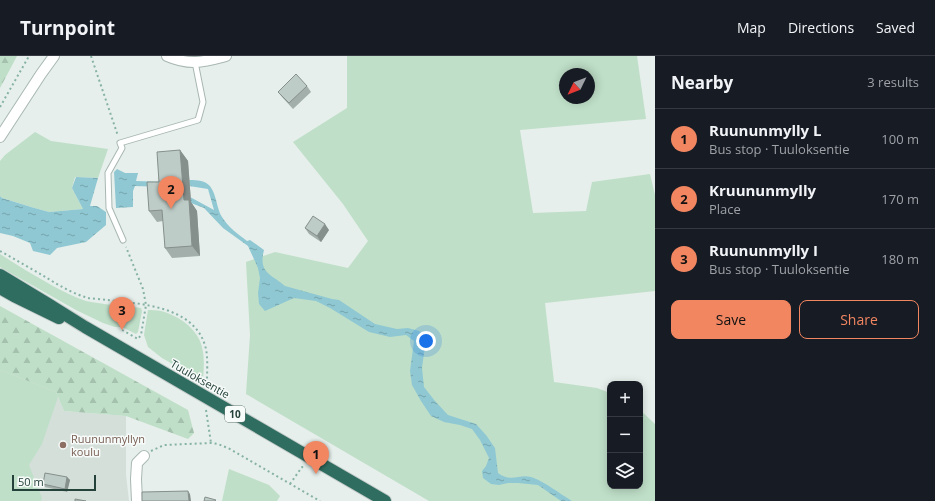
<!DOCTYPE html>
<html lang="en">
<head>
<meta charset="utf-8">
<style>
	:root { --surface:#171b24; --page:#20242c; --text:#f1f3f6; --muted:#9ea1a6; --line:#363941; --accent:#f18661 }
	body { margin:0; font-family:"Open Sans",sans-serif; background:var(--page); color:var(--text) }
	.controls { position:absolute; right:12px; bottom:12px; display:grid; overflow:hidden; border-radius:8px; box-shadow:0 2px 10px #0003 }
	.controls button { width:36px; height:36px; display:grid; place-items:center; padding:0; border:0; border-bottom:1px solid var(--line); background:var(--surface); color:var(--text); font:20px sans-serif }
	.compass { position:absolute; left:559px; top:12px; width:36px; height:36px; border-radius:50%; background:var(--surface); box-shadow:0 2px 10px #0003; rotate:227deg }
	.scale { position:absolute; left:12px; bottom:10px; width:84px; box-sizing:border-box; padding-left:4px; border:2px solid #24413a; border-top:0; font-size:11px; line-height:14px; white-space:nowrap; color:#24413a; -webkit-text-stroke:3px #f7fbf9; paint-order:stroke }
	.you { position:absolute; left:426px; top:285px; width:14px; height:14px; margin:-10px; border:3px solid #fff; border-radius:50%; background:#1a73e8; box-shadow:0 0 0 6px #1a73e833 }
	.badge { display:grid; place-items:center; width:26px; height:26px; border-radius:50%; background:var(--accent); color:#111; font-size:13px; font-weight:700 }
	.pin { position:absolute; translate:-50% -33px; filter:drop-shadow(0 1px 2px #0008) }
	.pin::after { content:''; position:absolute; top:21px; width:14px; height:12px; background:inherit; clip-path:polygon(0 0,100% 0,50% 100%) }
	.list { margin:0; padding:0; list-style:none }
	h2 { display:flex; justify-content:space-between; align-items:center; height:52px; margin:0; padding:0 16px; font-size:17px }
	h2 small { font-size:13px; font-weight:400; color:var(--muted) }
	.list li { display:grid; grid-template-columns:26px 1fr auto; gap:12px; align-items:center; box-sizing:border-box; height:60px; padding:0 16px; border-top:1px solid var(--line) }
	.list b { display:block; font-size:15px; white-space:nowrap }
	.list p { margin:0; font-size:13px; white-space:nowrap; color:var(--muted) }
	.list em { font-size:13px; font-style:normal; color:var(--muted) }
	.actions { display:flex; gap:8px; padding:12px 16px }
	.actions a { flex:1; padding:9px 0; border:1px solid var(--accent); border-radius:8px; text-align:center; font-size:14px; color:var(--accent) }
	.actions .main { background:var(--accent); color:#111 }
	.icon { flex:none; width:22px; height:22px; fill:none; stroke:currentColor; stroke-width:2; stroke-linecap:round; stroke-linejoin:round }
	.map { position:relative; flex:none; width:655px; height:445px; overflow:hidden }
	header { display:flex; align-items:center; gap:24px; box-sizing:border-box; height:56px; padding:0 20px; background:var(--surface); border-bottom:1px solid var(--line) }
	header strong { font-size:19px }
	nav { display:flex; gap:22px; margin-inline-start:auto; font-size:14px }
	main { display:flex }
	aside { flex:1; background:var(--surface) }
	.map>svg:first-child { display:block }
	.built { fill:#d4dfda }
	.green { fill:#bfdfc8; fill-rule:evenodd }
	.forest { fill:url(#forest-firs) }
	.water { fill:url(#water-ripples) }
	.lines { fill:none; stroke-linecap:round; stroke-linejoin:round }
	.lane-casing { stroke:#a8b7b2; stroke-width:7 }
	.street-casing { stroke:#a8b7b2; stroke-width:12 }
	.highway-casing { stroke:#c2cac8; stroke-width:14 }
	.path { stroke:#86b2a5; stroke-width:2; stroke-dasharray:2 3; stroke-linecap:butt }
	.lane { stroke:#fff; stroke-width:5 }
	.street { stroke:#fff; stroke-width:10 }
	.highway { stroke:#306d61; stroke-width:12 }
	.wall { fill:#a3afab }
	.shaded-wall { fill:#858f8b }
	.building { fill:#beccc7; stroke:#858f8b }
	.education-dot { fill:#8d6e63; stroke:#f7fbf9; stroke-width:1.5 }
	.labels { text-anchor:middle; stroke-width:3; stroke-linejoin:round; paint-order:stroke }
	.shield { fill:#f7fbf9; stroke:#637973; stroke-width:1 }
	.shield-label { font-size:10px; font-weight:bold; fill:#24413a }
	.street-label { font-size:11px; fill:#24413a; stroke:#f7fbf9 }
	.education-label { font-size:11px; fill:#785e54; stroke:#f7fbf9; text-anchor:start }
</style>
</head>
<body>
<header>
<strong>Turnpoint</strong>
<nav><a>Map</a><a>Directions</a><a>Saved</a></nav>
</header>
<main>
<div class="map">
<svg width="655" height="445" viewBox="0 0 655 445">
	<defs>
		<pattern id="forest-firs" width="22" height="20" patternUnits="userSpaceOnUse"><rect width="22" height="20" fill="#bfdfc8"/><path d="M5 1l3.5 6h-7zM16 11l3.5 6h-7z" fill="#a4c1ad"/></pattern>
		<pattern id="water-ripples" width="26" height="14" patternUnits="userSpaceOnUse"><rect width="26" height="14" fill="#8fc8d3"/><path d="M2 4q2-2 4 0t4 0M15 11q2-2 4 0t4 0" fill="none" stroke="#75a4ac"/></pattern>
	</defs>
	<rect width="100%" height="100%" fill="#e6efeb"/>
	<!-- built -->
	<path class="built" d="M 0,314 L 56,336 L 64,355 L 126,360 L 126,418 L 129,445 L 0,445 Z"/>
	<!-- green -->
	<path class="green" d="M 347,0 L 637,0 L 646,63 L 520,74 L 533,157 L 586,155 L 592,126 L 650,118 L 655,139 L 655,235 L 545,247 L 554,326 L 597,332 L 610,337 L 610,430 L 640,430 L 640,354 L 655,368 L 655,445 L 429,445 L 246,338 L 250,279 L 246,206 L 275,196 L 348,212 L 368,185 L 343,148 L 293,86 L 347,52 ZM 565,18 L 589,18 L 589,42 L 565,42 Z
		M 35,76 L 51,85 L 108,93 L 98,122 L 75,121 L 72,132 L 83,153 L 49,156 L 31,151 L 2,142 L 0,140 L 0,105 L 5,99 Z
		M 0,198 C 17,209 35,220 53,230 C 63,235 74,241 86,245 C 104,249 122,249 141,252 L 142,255 L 138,276 L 136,278 L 122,271 L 115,271 L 103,267 L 76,254 L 0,211 Z
		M 148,254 C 152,254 157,254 161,255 C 176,259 193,269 200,285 C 205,297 204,310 203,323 L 201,324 L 162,302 L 148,291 L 144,279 Z
		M 0,314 L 56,336 L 58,341 L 42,388 L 29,409 L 42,442 L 41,445 L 0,445 Z
		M 229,413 L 269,429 L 280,440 L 277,445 L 222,445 Z"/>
	<!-- forest -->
	<path class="forest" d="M 0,0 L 17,0 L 0,32 Z
		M 0,250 L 188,354 L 194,377 L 188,383 L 126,360 L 64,355 L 56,336 L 0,314 Z"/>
	<!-- water -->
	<path class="water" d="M 117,113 L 125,117 L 138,117 L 136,125 L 166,126 L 166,131 L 135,130 L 133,135 L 133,151 L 116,152 L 114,116 Z
		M 76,121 L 98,122 L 90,150 L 97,150 L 106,156 L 106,169 L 86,186 L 57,192 L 50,199 L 33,195 L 30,187 L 13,180 L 0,177 L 0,140 L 2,142 L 31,151 L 49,156 L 83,153 L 72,132 Z
		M 189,124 C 193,124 198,124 201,125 C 217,128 215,150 222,161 C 228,171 238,178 247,185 L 250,184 L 264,194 C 258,217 271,218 285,230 L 332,243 L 339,244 L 375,268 L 397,273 L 408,272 L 419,275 L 427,283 L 425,290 L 422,312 L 424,331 L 435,345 L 448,359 L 476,368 L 486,379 L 495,392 L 498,417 C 512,427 518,418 531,421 C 542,424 562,439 572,445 L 561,445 L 538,429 L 518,427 L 508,427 L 499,429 L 491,428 L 483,422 L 482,415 L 486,410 L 489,402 L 480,384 L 472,373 L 460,369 L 444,366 L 431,360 L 421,345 L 412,329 L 410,315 L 414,285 L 406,279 L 390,281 L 369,276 L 330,252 L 316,245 L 294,242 L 265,255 L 259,248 L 258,237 L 260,222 L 258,212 L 248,190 L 223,172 L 204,152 L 191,147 L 190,141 L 214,154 L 208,133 L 189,130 Z"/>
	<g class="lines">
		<defs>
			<path id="lane" d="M 123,184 L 109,152 L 108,117 L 122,92 L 120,87 L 198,64 L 203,46 L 195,6"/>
			<path id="street" d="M 167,0 C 190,10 203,6 226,0
				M 0,81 L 41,18 L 54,0
				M 137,445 L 136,423 L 137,407 L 144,400"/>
			<path id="highway" d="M 0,219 L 48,248 L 85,271 L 385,445
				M 0,232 L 14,240 L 59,262"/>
		</defs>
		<!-- lane casing -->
		<use href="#lane" class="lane-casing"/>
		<!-- street casing -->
		<use href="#street" class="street-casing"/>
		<!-- highway casing -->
		<use href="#highway" class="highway-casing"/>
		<!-- path -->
		<path class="path" d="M 91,0 L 118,80
			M 0,51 L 29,0
			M 0,195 C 16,204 32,213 47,222 C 60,230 74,238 88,242 C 94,243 101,243 107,244 C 142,248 196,250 206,293 C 208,303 207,316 207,326
			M 122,274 L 138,283 L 141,279 L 146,249 L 143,233 L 126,191
			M 206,354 L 211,387
			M 151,395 L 164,389 L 211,387 L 218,388 L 230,393 L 320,445
			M 290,428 L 302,411 L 304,412"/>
		<!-- lane -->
		<use href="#lane" class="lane"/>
		<!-- street -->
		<use href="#street" class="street"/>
		<!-- highway -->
		<use href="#highway" class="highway"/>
	</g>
	<!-- wall -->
	<path class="wall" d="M 307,30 L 311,36 L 293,53 L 282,41 L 278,36 Z
		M 180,94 L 188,105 L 191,146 L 197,155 L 200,200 L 172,202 L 165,192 L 163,165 L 157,166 L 149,155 L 159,126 Z
		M 305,172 L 329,174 L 321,186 L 309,178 Z
		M 67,421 L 70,424 L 67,436 L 45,431 L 43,428 Z"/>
	<!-- shaded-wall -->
	<path class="shaded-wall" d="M 180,94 L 188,105 L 191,146 L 197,155 L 200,200 L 192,190 L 184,144 Z
		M 325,168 L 329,174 L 321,186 L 317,180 Z
		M 67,421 L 70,424 L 67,436 L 65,433 Z
		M 188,435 L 190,438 L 191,445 L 189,445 Z"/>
	<!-- building -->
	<path class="building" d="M 296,18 L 307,30 L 289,47 L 278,36 Z
		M 180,94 L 184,144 L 189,144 L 192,190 L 165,192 L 162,154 L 149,155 L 147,126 L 159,126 L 157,96 Z
		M 313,160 L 325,168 L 317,180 L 305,172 Z
		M 45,417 L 67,421 L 65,433 L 43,428 Z
		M 188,435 L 189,445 L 142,445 L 142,436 Z
		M 205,441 L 216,444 L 215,445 L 204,445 Z
		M 75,443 L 86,445 L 75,445 Z"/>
	<!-- markers -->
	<circle class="education-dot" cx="63" cy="389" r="4"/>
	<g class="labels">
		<!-- shield labels -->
		<rect class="shield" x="225" y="350" width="20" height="16" rx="3"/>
		<g class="shield-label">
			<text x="235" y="362">10</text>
		</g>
		<!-- street labels -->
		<g class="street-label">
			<text transform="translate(200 323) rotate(30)" y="4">Tuuloksentie</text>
		</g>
		<!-- education labels -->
		<g class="education-label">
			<text x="71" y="387">Ruununmyllyn<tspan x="71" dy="13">koulu</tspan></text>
		</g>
	</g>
</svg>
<div class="controls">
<button>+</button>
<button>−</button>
<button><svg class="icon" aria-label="layers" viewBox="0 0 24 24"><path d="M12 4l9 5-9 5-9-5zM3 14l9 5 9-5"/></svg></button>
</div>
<svg class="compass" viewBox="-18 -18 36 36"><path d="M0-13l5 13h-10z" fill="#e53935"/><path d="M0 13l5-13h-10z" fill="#9ea1a6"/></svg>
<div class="scale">50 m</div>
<div class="you"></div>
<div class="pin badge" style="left:316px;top:418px">1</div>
<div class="pin badge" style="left:171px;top:153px">2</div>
<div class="pin badge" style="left:122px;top:274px">3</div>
</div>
<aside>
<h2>Nearby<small>3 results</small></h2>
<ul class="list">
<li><span class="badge">1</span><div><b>Ruununmylly L</b><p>Bus stop · Tuuloksentie</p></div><em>100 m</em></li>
<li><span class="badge">2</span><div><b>Kruununmylly</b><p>Place</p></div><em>170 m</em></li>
<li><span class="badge">3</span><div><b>Ruununmylly I</b><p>Bus stop · Tuuloksentie</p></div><em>180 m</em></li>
</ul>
<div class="actions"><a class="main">Save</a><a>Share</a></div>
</aside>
</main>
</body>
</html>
